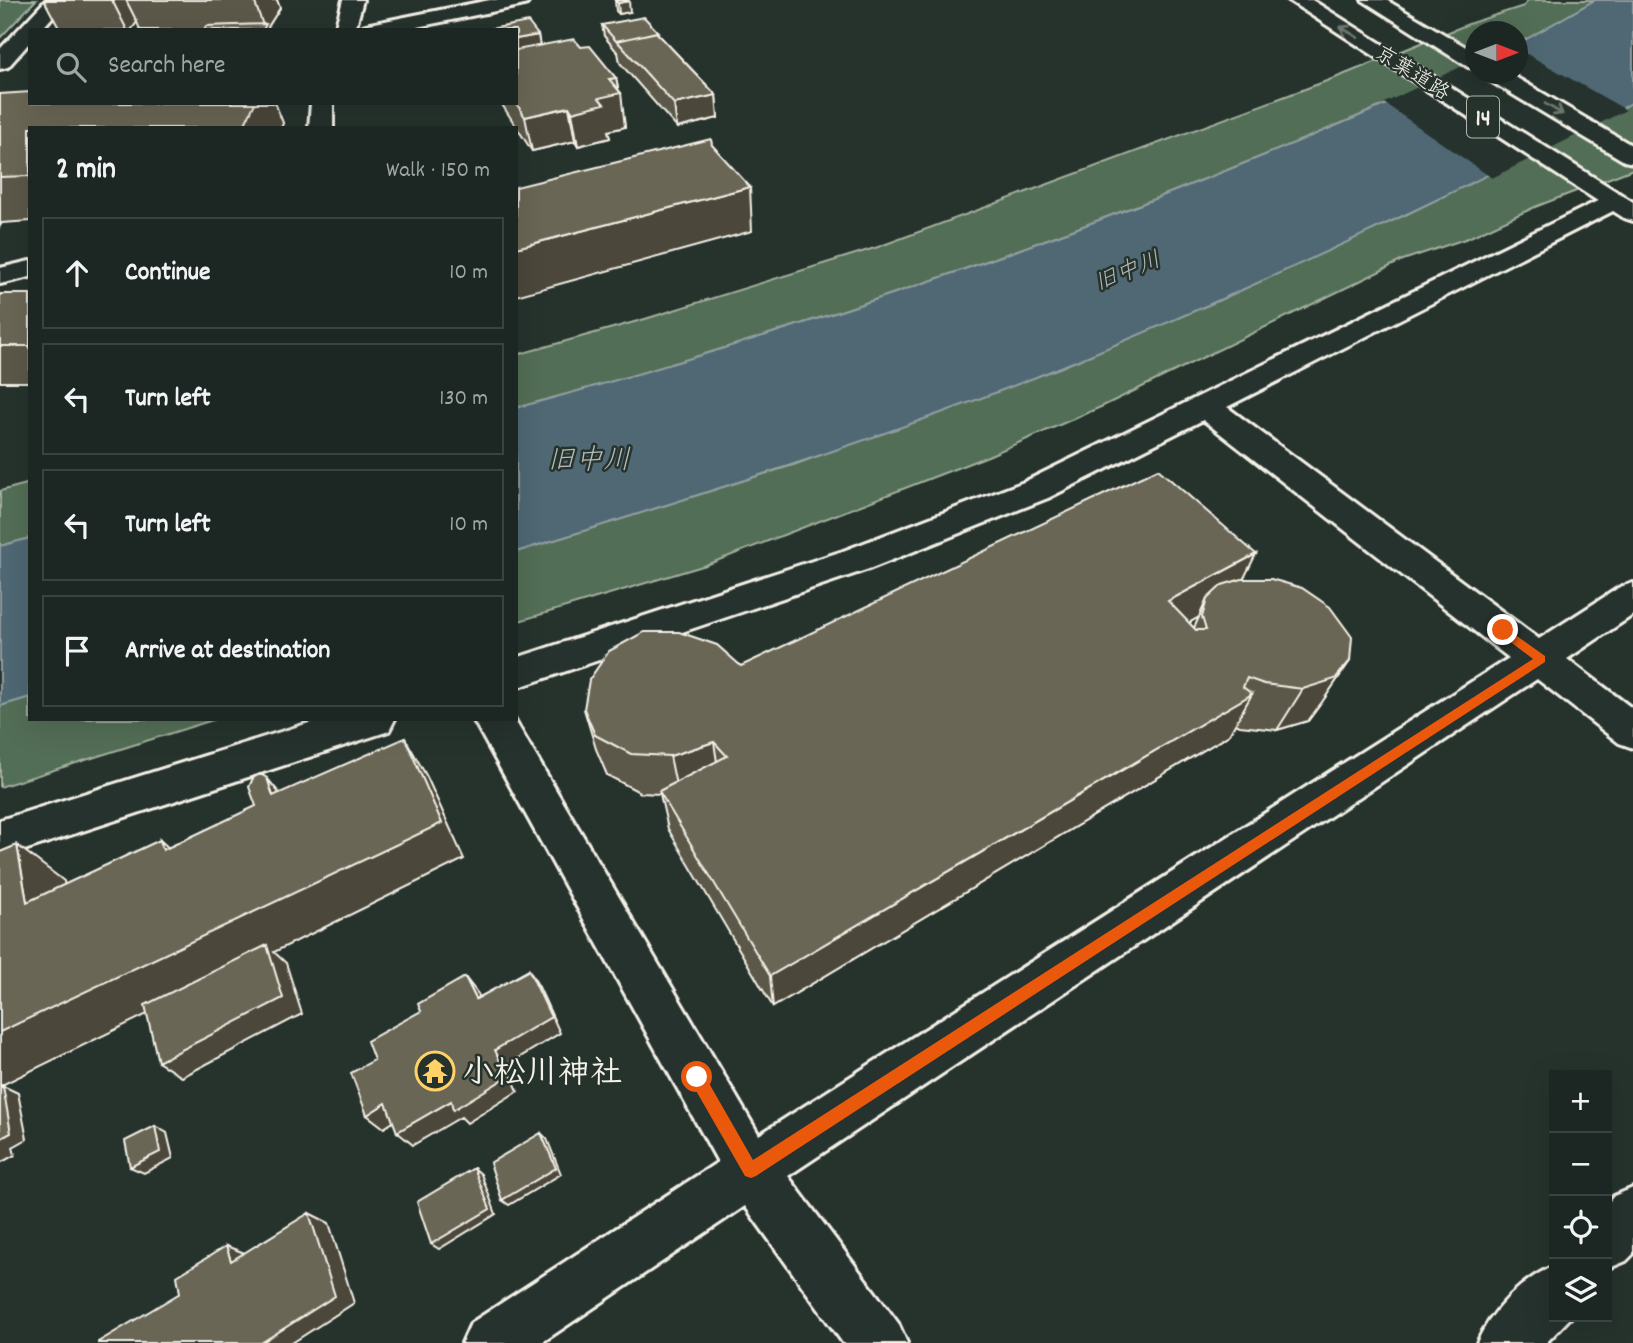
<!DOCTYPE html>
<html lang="en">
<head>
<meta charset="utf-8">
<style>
	:root { --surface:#1c2622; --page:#252e2a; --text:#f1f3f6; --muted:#a0a5a5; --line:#3a4340 }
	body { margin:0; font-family:Dekko,"Klee One",sans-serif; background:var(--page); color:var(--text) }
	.controls { position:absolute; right:21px; bottom:21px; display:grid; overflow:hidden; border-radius:0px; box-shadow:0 7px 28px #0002 }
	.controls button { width:63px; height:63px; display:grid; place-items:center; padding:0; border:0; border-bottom:2px solid var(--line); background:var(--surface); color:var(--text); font:35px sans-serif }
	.compass { position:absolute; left:1465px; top:21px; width:63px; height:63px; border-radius:50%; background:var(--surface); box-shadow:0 7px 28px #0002; rotate:90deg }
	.stop { position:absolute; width:21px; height:21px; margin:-16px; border:5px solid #ea580c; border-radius:50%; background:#fff }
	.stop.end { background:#ea580c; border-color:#fff; box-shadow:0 2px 7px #0008 }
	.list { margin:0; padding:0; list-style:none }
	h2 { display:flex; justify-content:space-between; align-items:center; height:91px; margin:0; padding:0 28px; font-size:30px }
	h2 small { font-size:23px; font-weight:400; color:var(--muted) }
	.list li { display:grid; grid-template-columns:46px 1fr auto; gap:21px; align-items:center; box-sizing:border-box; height:112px; margin:0 14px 14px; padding:0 14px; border:2px solid var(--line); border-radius:0px }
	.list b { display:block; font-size:26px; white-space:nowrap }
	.list em { font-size:23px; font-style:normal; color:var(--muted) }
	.icon { flex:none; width:38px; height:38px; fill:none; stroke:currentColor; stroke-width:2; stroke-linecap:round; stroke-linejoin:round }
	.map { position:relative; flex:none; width:1633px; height:1343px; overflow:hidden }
	.search { position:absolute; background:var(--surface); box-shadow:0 7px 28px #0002; left:28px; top:28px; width:490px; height:77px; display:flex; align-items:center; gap:18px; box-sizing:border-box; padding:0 24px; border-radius:0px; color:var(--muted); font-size:26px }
	.panel { position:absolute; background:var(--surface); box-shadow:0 7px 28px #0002; left:28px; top:126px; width:490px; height:595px; border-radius:0px }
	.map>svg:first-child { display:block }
	.green { fill:#526e56; stroke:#a3b09f; stroke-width:2 }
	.water { fill:#4f6773; stroke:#919ea2; stroke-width:2 }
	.pier { fill:#26332d }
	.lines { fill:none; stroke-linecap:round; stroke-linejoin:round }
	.minor-casing { stroke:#f4f1e8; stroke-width:6 }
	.highway-casing { stroke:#f4f1e8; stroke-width:6 }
	.minor { fill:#26332d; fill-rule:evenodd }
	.highway { fill:#26332d; fill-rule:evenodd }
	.wall { fill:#5c5848; stroke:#f4f1e8; stroke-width:2; fill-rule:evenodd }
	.shaded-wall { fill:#4b473b; stroke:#f4f1e8; stroke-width:2 }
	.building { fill:#6b6654; stroke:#f4f1e8; stroke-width:2 }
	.oneway { stroke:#6e766e }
	.route { fill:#ea580c }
	.labels { text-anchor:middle; stroke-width:5; stroke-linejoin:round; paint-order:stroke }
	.far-street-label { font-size:21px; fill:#f4f1e8; stroke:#26332d }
	.far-water-label { font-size:23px; font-style:italic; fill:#b2bab9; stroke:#26332d }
	.shield { fill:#26332d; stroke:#b6b8b0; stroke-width:2 }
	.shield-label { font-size:24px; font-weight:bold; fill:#f4f1e8 }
	.water-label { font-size:28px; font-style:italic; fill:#b2bab9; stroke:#26332d }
	.near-poi-label { font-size:32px; font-weight:bold; fill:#f4f1e8; stroke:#26332d; text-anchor:start }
</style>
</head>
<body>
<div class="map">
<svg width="1633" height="1343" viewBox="0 0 1633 1343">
	<rect width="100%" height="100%" fill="#26332d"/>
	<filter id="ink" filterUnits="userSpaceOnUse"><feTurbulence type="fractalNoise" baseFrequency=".0143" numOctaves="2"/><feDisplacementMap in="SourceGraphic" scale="14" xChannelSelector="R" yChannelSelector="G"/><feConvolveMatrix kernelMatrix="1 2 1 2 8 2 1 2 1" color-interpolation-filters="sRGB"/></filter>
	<g filter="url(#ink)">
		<!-- green -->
		<path class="green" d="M 0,0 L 36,0 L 0,38 Z
			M 1528,0 L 1595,0 L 1518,44 L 1518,32 L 1476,32 L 1475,64 C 1367,115 1256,159 1144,203 C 936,283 732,350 516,408 L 516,355 L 645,319 L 878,247 L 1340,76 L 1471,23 L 1524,6 Z
			M 1633,102 L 1633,169 L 1535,207 L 1468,238 L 1403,260 L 1103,406 L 988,456 L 706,565 L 516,622 L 516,552 L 796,464 L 1059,368 L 1215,302 L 1407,214 Z
			M 30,483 L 30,538 L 0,546 L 0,491 Z
			M 30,697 L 30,719 L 216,719 L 0,787 L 0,706 Z"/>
		<!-- water -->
		<path class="water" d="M 1595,0 L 1633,0 L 1633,102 L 1621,109 C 1437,202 1251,290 1061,367 C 883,439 699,495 516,552 L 516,408 C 732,350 936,283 1144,203 C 1256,159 1367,115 1475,64 L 1476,74 L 1518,74 L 1518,44 Z
			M 30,538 L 30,697 L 0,706 L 0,546 Z"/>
		<!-- pier -->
		<path class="pier" d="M 1518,49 L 1626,110 L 1492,178 L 1384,103 L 1475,60 L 1476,74 L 1518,74 Z"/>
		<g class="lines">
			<defs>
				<path id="minor" d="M 46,0 L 67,0 L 41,30 L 30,30 L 30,42 L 8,67 L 0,69 L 0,49 Z
					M 343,0 L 363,0 L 355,30 L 335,30 Z
					M 490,0 L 530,0 L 527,4 L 520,6 L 402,30 L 360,30 L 363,26 L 370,24 Z
					M 311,103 L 333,103 L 333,128 L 309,128 Z
					M 1614,193 L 1623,196 L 1627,201 L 1623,206 L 1227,407 L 1539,639 L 1620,587 L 1633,583 L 1633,615 L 1567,659 L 1633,709 L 1633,748 L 1619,743 L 1537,679 L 788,1176 L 898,1323 L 907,1343 L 843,1343 L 745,1206 L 541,1343 L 462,1343 L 471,1323 L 718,1162 L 473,719 L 514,719 L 759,1135 L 1509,658 L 1203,420 L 1048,498 L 869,569 L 516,688 L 516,658 L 843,551 L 1024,482 Z
					M 30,261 L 30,277 L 0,284 L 0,268 Z
					M 322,719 L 395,719 L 389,731 L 0,858 L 0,820 Z
					M 1633,1188 L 1633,1254 L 1626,1261 L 1607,1269 L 1607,1204 L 1614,1196 Z
					M 1554,1266 L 1554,1317 L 1571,1317 L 1546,1343 L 1477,1343 C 1491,1311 1522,1279 1554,1266 Z"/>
				<path id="highway" d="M 1288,0 L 1312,0 L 1633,202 L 1633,221 L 1624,218 Z
					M 1362,0 L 1386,0 L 1476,53 L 1476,68 L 1468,67 Z
					M 1484,74 L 1510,74 L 1633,146 L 1633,163 L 1624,161 L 1487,79 Z"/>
			</defs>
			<!-- minor casing -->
			<use href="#minor" class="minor-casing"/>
			<!-- highway casing -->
			<use href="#highway" class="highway-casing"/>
			<!-- minor -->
			<use href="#minor" class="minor"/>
			<!-- highway -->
			<use href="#highway" class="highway"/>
		</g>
		<!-- wall -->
		<path class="wall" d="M 44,0 L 277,0 L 280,8 L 268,27 L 269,30 L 140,30 L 137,22 L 131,30 L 60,30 Z
			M 615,0 L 630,12 L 619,14 L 616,11 Z
			M 602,25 L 658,34 L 716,95 L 718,118 L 677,128 L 620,63 L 618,52 L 617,52 L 604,36 Z
			M 538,35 L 540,46 L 581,47 L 616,78 L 625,127 L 608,131 L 610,138 L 578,146 L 575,141 L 532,151 L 501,103 L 516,103 Z
			M 0,94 L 30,103 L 275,103 L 283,123 L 281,128 L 30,128 L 30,221 L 2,223 L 0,226 Z
			M 0,294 L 30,294 L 30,382 L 0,382 Z
			M 1243,579 L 1350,661 L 1322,702 L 1308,721 L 1277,730 L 1240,726 L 1235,724 L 1229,735 L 773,1007 L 668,829 L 660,794 L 641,793 L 607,775 L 596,749 L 584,709 L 741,666 ZM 1199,617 L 1194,628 L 1189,623 Z"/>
		<!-- shaded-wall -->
		<path class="shaded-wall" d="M 112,0 L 126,0 L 137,22 L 131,30 L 127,30 Z
			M 254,0 L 277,0 L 280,8 L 268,27 L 269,30 L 263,30 L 264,28 Z
			M 629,1 L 630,12 L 619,14 L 618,3 Z
			M 538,35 L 542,58 L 516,63 L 516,39 Z
			M 616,78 L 619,93 L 621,93 L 625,127 L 608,131 L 610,138 L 578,146 L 572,112 L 599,98 L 609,79 Z
			M 716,95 L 718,118 L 677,128 L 674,104 Z
			M 246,103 L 275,103 L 283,123 L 281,128 L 243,128 Z
			M 569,107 L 575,141 L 532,151 L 525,117 Z
			M 750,187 L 752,231 L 516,296 L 516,248 Z
			M 1256,554 L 1234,598 L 1207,599 L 1199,617 L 1151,644 L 1168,601 Z
			M 1350,661 L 1322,702 L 1308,721 L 1277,730 L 1303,689 Z
			M 1252,694 L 1229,735 L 773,1007 L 770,976 Z
			M 405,738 L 427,777 L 464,859 L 274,952 L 286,963 L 302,1014 L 182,1077 L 158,1062 L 270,954 L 0,1086 L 0,1032 Z
			M 714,742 L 720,782 L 678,795 L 670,756 Z
			M 267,778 L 298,816 L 273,796 Z
			M 160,840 L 199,876 L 163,850 Z
			M 17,845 L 64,881 L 74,936 L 27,902 Z
			M 529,970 L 539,987 L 560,1033 L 507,1065 L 518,1091 L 467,1123 L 461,1117 L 413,1145 L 397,1132 L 451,1101 L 495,1050 Z
			M 465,977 L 478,994 L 488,1016 L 476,999 Z
			M 3,1086 L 18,1093 L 27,1139 L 13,1147 L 15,1155 L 0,1163 L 0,1139 Z
			M 386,1103 L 402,1116 L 384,1128 L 367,1115 Z
			M 155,1126 L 167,1133 L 173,1158 L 144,1173 L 130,1167 Z
			M 541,1133 L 547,1139 L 561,1174 L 509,1205 L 502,1200 Z
			M 474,1168 L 481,1174 L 496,1214 L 439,1249 L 431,1244 Z
			M 309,1213 L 329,1223 L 354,1303 L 292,1343 L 261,1343 Z
			M 226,1246 L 250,1255 L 231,1261 Z"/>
		<!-- building -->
		<path class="building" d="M 615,0 L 628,0 L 629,1 L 618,3 Z
			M 644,17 L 658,32 L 616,41 L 602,25 Z
			M 528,22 L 538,35 L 516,39 L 516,30 L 485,30 Z
			M 266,24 L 263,30 L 204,30 L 206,26 Z
			M 656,32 L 716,95 L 674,104 L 617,41 Z
			M 574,39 L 581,47 L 590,46 L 616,78 L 609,79 L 621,93 L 599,98 L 604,104 L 572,112 L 569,107 L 525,117 L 516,103 L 516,50 Z
			M 30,92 L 30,103 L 255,103 L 243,128 L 30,128 L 30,176 L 0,177 L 0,94 Z
			M 711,139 L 712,145 L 750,187 L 516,248 L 516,187 Z
			M 0,294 L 30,294 L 30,346 L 0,346 Z
			M 1158,469 L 1256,554 L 1168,601 L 1196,630 L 1206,630 L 1202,617 L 1207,599 L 1222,585 L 1242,579 L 1271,579 L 1302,588 L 1330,607 L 1352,637 L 1350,661 L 1335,679 L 1303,689 L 1264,684 L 1247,678 L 1243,687 L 1252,694 L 770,976 L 659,791 L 727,756 L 714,742 L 670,756 L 631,754 L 595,735 L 584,709 L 589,680 L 609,651 L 644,632 L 679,632 L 717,645 L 741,666 Z
			M 405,738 L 442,823 L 0,1032 L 0,852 L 17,845 L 27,902 L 160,840 L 163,850 L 256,806 L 249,787 L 253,778 L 260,774 L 267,778 L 273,796 Z
			M 267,945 L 283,998 L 158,1062 L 145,1005 Z
			M 529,970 L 551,1017 L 495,1050 L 507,1077 L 453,1110 L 451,1101 L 397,1132 L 386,1103 L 367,1115 L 351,1073 L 374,1060 L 367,1041 L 421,1011 L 418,1004 L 465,977 L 476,999 Z
			M 3,1086 L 11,1133 L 0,1139 L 0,1088 Z
			M 155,1126 L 160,1152 L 130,1167 L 125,1141 Z
			M 541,1133 L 556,1168 L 502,1200 L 490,1163 Z
			M 474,1168 L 490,1209 L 431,1244 L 417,1202 Z
			M 309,1213 L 335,1296 L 261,1343 L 98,1343 L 98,1342 L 180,1293 L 177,1276 L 226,1246 L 231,1261 Z"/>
		<!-- one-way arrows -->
		<defs><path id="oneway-shaft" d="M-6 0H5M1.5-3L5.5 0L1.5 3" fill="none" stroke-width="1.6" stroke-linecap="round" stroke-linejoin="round" transform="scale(1.75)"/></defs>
		<g class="oneway">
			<use href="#oneway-shaft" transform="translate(1349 32) rotate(-148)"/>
			<use href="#oneway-shaft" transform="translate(1554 109) rotate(31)"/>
		</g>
	</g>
	<!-- route -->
	<path class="route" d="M 1503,626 L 1545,656 L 1545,662 L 756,1176 L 751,1178 L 745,1176 L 691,1082 L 689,1077 L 691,1071 L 697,1069 L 702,1071 L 753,1160 L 1533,659 L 1499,633 L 1497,630 Z"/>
	<!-- icons -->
	<defs>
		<symbol id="temple-ring" viewBox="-11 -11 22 22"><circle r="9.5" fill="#26332d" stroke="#ffd166" stroke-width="1.5"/><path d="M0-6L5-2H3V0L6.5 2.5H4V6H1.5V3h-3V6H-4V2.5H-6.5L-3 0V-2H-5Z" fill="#ffd166"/></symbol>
	</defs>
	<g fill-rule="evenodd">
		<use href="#temple-ring" x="413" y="1049" width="44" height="44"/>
	</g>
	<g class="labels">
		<!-- far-street labels -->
		<g class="far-street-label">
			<text transform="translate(1413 72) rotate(32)" y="7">京葉道路</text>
		</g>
		<!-- far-water labels -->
		<g class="far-water-label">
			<text transform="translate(1127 270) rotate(-22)" y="8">旧中川</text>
		</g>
		<!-- shield labels -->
		<rect class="shield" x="1467" y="96.5" width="32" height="41" rx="5"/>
		<g class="shield-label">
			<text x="1483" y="125">14</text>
		</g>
		<!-- water labels -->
		<g class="water-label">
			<text x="589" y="468">旧中川</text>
		</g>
		<!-- near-poi labels -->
		<g class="near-poi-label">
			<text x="462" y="1082">小松川神社</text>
		</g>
	</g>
</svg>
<div class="controls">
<button>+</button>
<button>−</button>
<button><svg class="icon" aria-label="locate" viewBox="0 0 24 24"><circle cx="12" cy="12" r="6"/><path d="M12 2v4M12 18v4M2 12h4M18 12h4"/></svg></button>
<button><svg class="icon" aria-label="layers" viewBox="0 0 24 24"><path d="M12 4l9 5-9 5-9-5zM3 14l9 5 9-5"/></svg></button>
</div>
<svg class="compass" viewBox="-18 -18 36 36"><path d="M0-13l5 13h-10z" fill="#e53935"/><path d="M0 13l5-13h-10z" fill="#a0a5a5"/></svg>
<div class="stop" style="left:697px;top:1077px"></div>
<div class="stop end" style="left:1503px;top:630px"></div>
<div class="search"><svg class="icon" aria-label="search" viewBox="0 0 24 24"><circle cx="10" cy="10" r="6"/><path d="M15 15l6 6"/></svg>Search here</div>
<section class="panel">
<h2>2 min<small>Walk · 150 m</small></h2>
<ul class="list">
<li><svg class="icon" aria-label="ahead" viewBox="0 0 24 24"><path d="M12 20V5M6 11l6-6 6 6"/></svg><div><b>Continue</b></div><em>10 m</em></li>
<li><svg class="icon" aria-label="left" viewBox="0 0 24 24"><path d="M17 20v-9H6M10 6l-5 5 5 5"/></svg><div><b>Turn left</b></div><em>130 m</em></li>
<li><svg class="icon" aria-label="left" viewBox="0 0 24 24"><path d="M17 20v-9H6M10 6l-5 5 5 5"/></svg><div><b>Turn left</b></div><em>10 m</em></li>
<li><svg class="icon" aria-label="arrive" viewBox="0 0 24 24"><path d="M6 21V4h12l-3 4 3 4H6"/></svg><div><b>Arrive at destination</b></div></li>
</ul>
</section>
</div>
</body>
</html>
